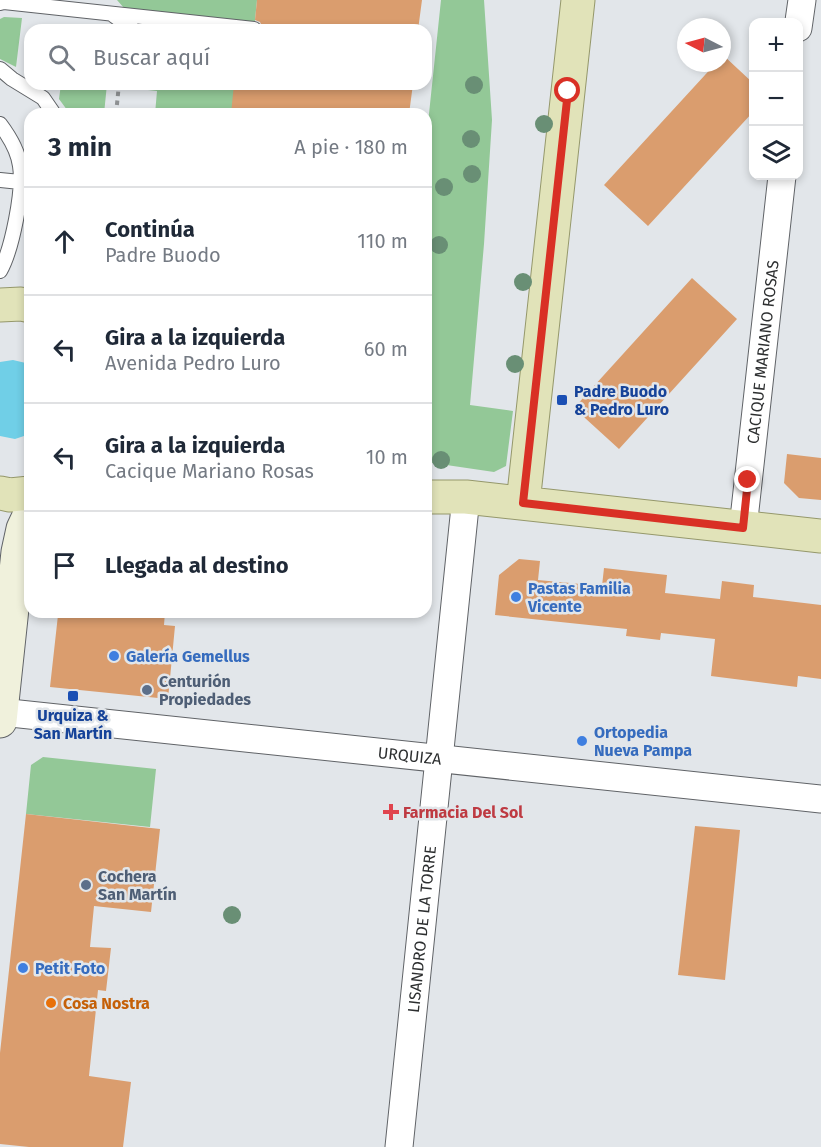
<!DOCTYPE html>
<html lang="es">
<head>
<meta charset="utf-8">
<style>
	:root { --surface:#fff; --page:#f6f6f7; --text:#1f2937; --muted:#747a83; --line:#e0e1e3 }
	body { margin:0; font-family:"Fira Sans",sans-serif; background:var(--page); color:var(--text) }
	.controls { position:absolute; right:18px; top:18px; display:grid; overflow:hidden; border-radius:12px; box-shadow:0 3px 9px #0003 }
	.controls button { width:54px; height:54px; display:grid; place-items:center; padding:0; border:0; border-bottom:2px solid var(--line); background:var(--surface); color:var(--text); font:30px sans-serif }
	.compass { position:absolute; left:677px; top:18px; width:54px; height:54px; border-radius:50%; background:var(--surface); box-shadow:0 3px 9px #0003; rotate:276deg }
	.stop { position:absolute; width:18px; height:18px; margin:-14px; border:4px solid #d93025; border-radius:50%; background:#fff }
	.stop.end { background:#d93025; border-color:#fff; box-shadow:0 2px 6px #0008 }
	.list { margin:0; padding:0; list-style:none }
	h2 { display:flex; justify-content:space-between; align-items:center; height:78px; margin:0; padding:0 24px; font-size:26px }
	h2 small { font-size:20px; font-weight:400; color:var(--muted) }
	.list li { display:grid; grid-template-columns:39px 1fr auto; gap:18px; align-items:center; box-sizing:border-box; height:108px; padding:0 24px; border-top:2px solid var(--line) }
	.list b { display:block; font-size:22px; white-space:nowrap }
	.list p { margin:0; font-size:20px; white-space:nowrap; color:var(--muted) }
	.list em { font-size:20px; font-style:normal; color:var(--muted) }
	.icon { flex:none; width:33px; height:33px; fill:none; stroke:currentColor; stroke-width:2; stroke-linecap:round; stroke-linejoin:round }
	.map { position:relative; flex:none; width:821px; height:1147px; overflow:hidden }
	.search { position:absolute; background:var(--surface); box-shadow:0 3px 9px #0003; left:24px; top:24px; width:408px; height:66px; display:flex; align-items:center; gap:15px; box-sizing:border-box; padding:0 21px; border-radius:18px; color:var(--muted); font-size:22px }
	.panel { position:absolute; background:var(--surface); box-shadow:0 3px 9px #0003; left:24px; top:108px; width:408px; height:510px; border-radius:18px }
	.map>svg:first-child { display:block }
	.green { fill:#93c897 }
	.water { fill:#70cfe7 }
	.building { fill:#da9d6e }
	.lines { fill:none; stroke-linecap:round; stroke-linejoin:round }
	.service-casing { stroke:#606367; stroke-width:16 }
	.minor-casing { stroke:#606367; stroke-width:29 }
	.secondary-casing { stroke:#606367; stroke-width:35 }
	.primary-casing { stroke:#95986b; stroke-width:35 }
	.path { stroke:#8e9193; stroke-width:4; stroke-dasharray:4.5 4.5; stroke-linecap:butt }
	.service { stroke:#fff; stroke-width:14 }
	.minor { stroke:#fff; stroke-width:27 }
	.secondary { stroke:#f0f1dc; stroke-width:33 }
	.primary { stroke:#e1e3b9; stroke-width:33 }
	.tree { fill:#698f75 }
	.route { stroke:#d93025; stroke-width:8 }
	.transit-dot { fill:#1a4fb4; stroke:#e2e6ea; stroke-width:2 }
	.shop-dot { fill:#3f7fe0; stroke:#e2e6ea; stroke-width:2 }
	.service-dot { fill:#5c6f8a; stroke:#e2e6ea; stroke-width:2 }
	.health-dot { fill:#e0444e; stroke:#e2e6ea; stroke-width:2 }
	.food-dot { fill:#e8710a; stroke:#e2e6ea; stroke-width:2 }
	.labels { text-anchor:middle; stroke-width:5; stroke-linejoin:round; paint-order:stroke }
	.street-label { font-size:16px; fill:#2d2f30; stroke:#e2e6ea }
	.transit-label { font-size:16px; font-weight:bold; fill:#164399; stroke:#e2e6ea; text-anchor:start }
	.shop-label { font-size:16px; font-weight:bold; fill:#366cbe; stroke:#e2e6ea; text-anchor:start }
	.service-label { font-size:16px; font-weight:bold; fill:#4e5e75; stroke:#e2e6ea; text-anchor:start }
	.health-label { font-size:16px; font-weight:bold; fill:#be3a42; stroke:#e2e6ea; text-anchor:start }
	.food-label { font-size:16px; font-weight:bold; fill:#c56008; stroke:#e2e6ea; text-anchor:start }
</style>
</head>
<body>
<div class="map">
<svg width="821" height="1147" viewBox="0 0 821 1147">
	<rect width="100%" height="100%" fill="#e2e6ea"/>
	<!-- green -->
	<path class="green" d="M 117,0 L 257,0 L 254,30 L 162,30 L 137,23 Z
		M 441,0 L 484,0 L 492,120 L 484,244 L 470,405 L 513,411 L 506,466 L 494,472 L 426,462 L 426,142 Z
		M 4,17 L 22,18 L 16,67 L 0,59 L 0,19 Z
		M 61,84 L 107,84 L 104,114 L 70,114 L 59,99 Z
		M 131,84 L 248,84 L 245,114 L 155,114 L 157,91 L 130,88 Z
		M 43,757 L 156,769 L 150,827 L 26,814 L 31,765 Z"/>
	<!-- water -->
	<path class="water" d="M 13,360 L 30,364 L 30,434 L 15,439 L 0,436 L 0,362 Z"/>
	<!-- building -->
	<path class="building" d="M 257,0 L 422,0 L 418,30 L 263,30 L 262,26 L 260,22 L 255,20 Z
		M 723,55 L 753,83 L 753,112 L 648,226 L 604,185 L 716,63 L 722,63 Z
		M 234,84 L 413,84 L 409,114 L 231,114 Z
		M 692,278 L 737,319 L 619,449 L 574,408 Z
		M 787,454 L 821,458 L 821,500 L 799,498 L 784,483 Z
		M 519,559 L 540,561 L 538,580 L 602,586 L 604,568 L 667,575 L 665,593 L 720,599 L 722,581 L 754,585 L 753,597 L 821,605 L 821,679 L 798,676 L 797,687 L 711,676 L 715,639 L 661,633 L 660,640 L 626,636 L 627,629 L 495,615 L 499,575 Z
		M 74,612 L 165,612 L 164,625 L 175,626 L 168,699 L 50,687 L 58,615 L 74,617 Z
		M 26,814 L 160,829 L 151,912 L 94,906 L 90,947 L 111,948 L 106,991 L 98,990 L 89,1076 L 131,1082 L 123,1147 L 29,1147 L 0,1144 L 0,1053 Z
		M 695,826 L 740,830 L 725,980 L 678,975 Z"/>
	<g class="lines">
		<defs>
			<path id="service" d="M 0,3 L 4,2 L 254,29
				M 113,15 L 134,30
				M 0,69 L 12,79 L 43,98 L 54,114
				M 0,124 C 9,136 18,150 20,166 C 24,190 12,250 0,271
				M 0,180 L 20,182"/>
			<g id="minor">
				<path d="M 798,28 L 802,0"/>
				<path id="s1" d="M 743,528 L 782,176"/>
				<path id="s2" d="M 0,712 L 821,799"/>
				<path id="s3" d="M 399,1147 L 466,497"/>
			</g>
			<path id="secondary" d="M 0,721 L 18,552 L 23,529 L 30,514"/>
			<path id="primary" d="M 0,305 L 21,304 L 30,306
				M 0,493 L 10,495 L 30,493
				M 426,497 L 466,497 L 821,536
				M 523,503 L 578,0"/>
		</defs>
		<!-- service casing -->
		<use href="#service" class="service-casing"/>
		<!-- minor casing -->
		<use href="#minor" class="minor-casing"/>
		<!-- secondary casing -->
		<use href="#secondary" class="secondary-casing"/>
		<!-- primary casing -->
		<use href="#primary" class="primary-casing"/>
		<!-- path -->
		<path class="path" d="M 116,114 L 119,84"/>
		<!-- service -->
		<use href="#service" class="service"/>
		<!-- minor -->
		<use href="#minor" class="minor"/>
		<!-- secondary -->
		<use href="#secondary" class="secondary"/>
		<!-- primary -->
		<use href="#primary" class="primary"/>
	</g>
	<!-- trees -->
	<g class="tree">
		<circle cx="474" cy="85" r="9"/>
		<circle cx="544" cy="124" r="9"/>
		<circle cx="471" cy="139" r="9"/>
		<circle cx="472" cy="174" r="9"/>
		<circle cx="444" cy="187" r="9"/>
		<circle cx="439" cy="245" r="9"/>
		<circle cx="523" cy="282" r="9"/>
		<circle cx="515" cy="364" r="9"/>
		<circle cx="441" cy="460" r="9"/>
		<circle cx="232" cy="915" r="9"/>
	</g>
	<g class="lines">
		<!-- route -->
		<path class="route" d="M 568,91 L 523,503 L 743,528 L 748,480"/>
	</g>
	<!-- markers -->
	<g class="transit-dot">
		<rect x="556" y="394" width="12" height="12" rx="3"/>
		<rect x="67" y="690" width="12" height="12" rx="3"/>
	</g>
	<g class="shop-dot">
		<circle cx="516" cy="597" r="6"/>
		<circle cx="114" cy="656" r="6"/>
		<circle cx="582" cy="741" r="6"/>
		<circle cx="23" cy="968" r="6"/>
	</g>
	<g class="service-dot">
		<circle cx="147" cy="690" r="6"/>
		<circle cx="86" cy="885" r="6"/>
	</g>
	<path class="health-dot" d="M388 803h6v6h6v6h-6v6h-6v-6h-6v-6h6z"/>
	<circle class="food-dot" cx="51" cy="1003" r="6"/>
	<g class="labels">
		<!-- street labels -->
		<g class="street-label">
			<text dy="6" stroke="none"><textPath href="#s1" startOffset="177">CACIQUE MARIANO ROSAS</textPath></text>
			<text dy="6" stroke="none"><textPath href="#s2" startOffset="412">URQUIZA</textPath></text>
			<text dy="6" stroke="none"><textPath href="#s3" startOffset="219">LISANDRO DE LA TORRE</textPath></text>
		</g>
		<!-- transit labels -->
		<g class="transit-label">
			<text x="574" y="397">Padre Buodo<tspan x="574" dy="18">&amp; Pedro Luro</tspan></text>
			<text x="73" y="721" text-anchor="middle">Urquiza &amp;<tspan x="73" dy="18">San Martín</tspan></text>
		</g>
		<!-- shop labels -->
		<g class="shop-label">
			<text x="528" y="594">Pastas Familia<tspan x="528" dy="18">Vicente</tspan></text>
			<text x="126" y="662">Galería Gemellus</text>
			<text x="594" y="738">Ortopedia<tspan x="594" dy="18">Nueva Pampa</tspan></text>
			<text x="35" y="974">Petit Foto</text>
		</g>
		<!-- service labels -->
		<g class="service-label">
			<text x="159" y="687">Centurión<tspan x="159" dy="18">Propiedades</tspan></text>
			<text x="98" y="882">Cochera<tspan x="98" dy="18">San Martín</tspan></text>
		</g>
		<!-- health labels -->
		<g class="health-label">
			<text x="403" y="818">Farmacia Del Sol</text>
		</g>
		<!-- food labels -->
		<g class="food-label">
			<text x="63" y="1009">Cosa Nostra</text>
		</g>
	</g>
</svg>
<div class="controls">
<button>+</button>
<button>−</button>
<button><svg class="icon" aria-label="layers" viewBox="0 0 24 24"><path d="M12 4l9 5-9 5-9-5zM3 14l9 5 9-5"/></svg></button>
</div>
<svg class="compass" viewBox="-18 -18 36 36"><path d="M0-13l5 13h-10z" fill="#e53935"/><path d="M0 13l5-13h-10z" fill="#747a83"/></svg>
<div class="stop" style="left:568px;top:91px"></div>
<div class="stop end" style="left:748px;top:480px"></div>
<div class="search"><svg class="icon" aria-label="search" viewBox="0 0 24 24"><circle cx="10" cy="10" r="6"/><path d="M15 15l6 6"/></svg>Buscar aquí</div>
<section class="panel">
<h2>3 min<small>A pie · 180 m</small></h2>
<ul class="list">
<li><svg class="icon" aria-label="ahead" viewBox="0 0 24 24"><path d="M12 20V5M6 11l6-6 6 6"/></svg><div><b>Continúa</b><p>Padre Buodo</p></div><em>110 m</em></li>
<li><svg class="icon" aria-label="left" viewBox="0 0 24 24"><path d="M17 20v-9H6M10 6l-5 5 5 5"/></svg><div><b>Gira a la izquierda</b><p>Avenida Pedro Luro</p></div><em>60 m</em></li>
<li><svg class="icon" aria-label="left" viewBox="0 0 24 24"><path d="M17 20v-9H6M10 6l-5 5 5 5"/></svg><div><b>Gira a la izquierda</b><p>Cacique Mariano Rosas</p></div><em>10 m</em></li>
<li><svg class="icon" aria-label="arrive" viewBox="0 0 24 24"><path d="M6 21V4h12l-3 4 3 4H6"/></svg><div><b>Llegada al destino</b></div></li>
</ul>
</section>
</div>
</body>
</html>
